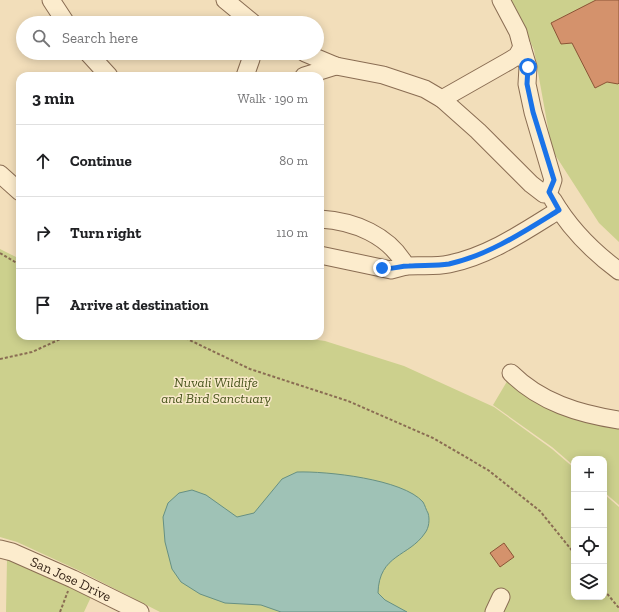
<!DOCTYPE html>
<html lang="en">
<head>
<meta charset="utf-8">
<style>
	:root { --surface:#fff; --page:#f2f2f2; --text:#202124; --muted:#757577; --line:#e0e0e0 }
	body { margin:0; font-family:"Zilla Slab",serif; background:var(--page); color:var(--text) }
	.controls { position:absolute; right:12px; bottom:12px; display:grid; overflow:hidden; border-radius:8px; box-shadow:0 2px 10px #0003 }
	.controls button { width:36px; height:36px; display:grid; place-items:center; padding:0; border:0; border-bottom:1px solid var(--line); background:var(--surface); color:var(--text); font:20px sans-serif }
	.stop { position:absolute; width:12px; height:12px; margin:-9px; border:3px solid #1a73e8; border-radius:50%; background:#fff }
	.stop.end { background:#1a73e8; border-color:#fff; box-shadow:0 1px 4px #0008 }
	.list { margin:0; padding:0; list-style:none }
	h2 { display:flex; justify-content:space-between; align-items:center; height:52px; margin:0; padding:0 16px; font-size:17px }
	h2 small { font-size:13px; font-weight:400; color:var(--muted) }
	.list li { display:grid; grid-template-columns:26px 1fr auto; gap:12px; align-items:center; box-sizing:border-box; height:72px; padding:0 16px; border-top:1px solid var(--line) }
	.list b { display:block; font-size:15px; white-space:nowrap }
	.list em { font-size:13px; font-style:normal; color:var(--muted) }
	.icon { flex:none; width:22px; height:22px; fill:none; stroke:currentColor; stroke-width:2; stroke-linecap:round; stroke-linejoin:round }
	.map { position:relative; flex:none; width:619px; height:612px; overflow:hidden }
	.search { position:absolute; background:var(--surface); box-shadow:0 2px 10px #0003; left:16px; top:16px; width:308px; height:44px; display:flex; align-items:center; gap:10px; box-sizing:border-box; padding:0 14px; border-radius:22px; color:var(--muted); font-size:15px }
	.panel { position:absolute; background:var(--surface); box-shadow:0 2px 10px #0003; left:16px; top:72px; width:308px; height:268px; border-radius:12px }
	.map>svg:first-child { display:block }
	.green { fill:#ccd08d }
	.water { fill:#9fc2b6; stroke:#669083 }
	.building { fill:#d4926c; stroke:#8b5436 }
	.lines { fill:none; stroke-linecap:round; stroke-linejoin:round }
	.minor-casing { stroke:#8a6d53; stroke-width:19 }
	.path { stroke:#8a6d53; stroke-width:2; stroke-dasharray:3 2; stroke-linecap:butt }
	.minor { stroke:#fceccd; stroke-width:17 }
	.route { stroke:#1a73e8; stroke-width:5 }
	.labels { text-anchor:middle; stroke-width:3; stroke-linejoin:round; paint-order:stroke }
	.park-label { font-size:14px; font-style:italic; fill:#4a561e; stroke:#f9e9ca }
	.street-label { font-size:14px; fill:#372619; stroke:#f9e9ca }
</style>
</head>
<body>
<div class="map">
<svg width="619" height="612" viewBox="0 0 619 612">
	<rect width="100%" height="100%" fill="#f2deba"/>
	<!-- green -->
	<path class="green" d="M 509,0 L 619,0 L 619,242 L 599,223 L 552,150 L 534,50 L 516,8 Z
		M 0,249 L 20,259 L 20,336 L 289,336 L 325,341 L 404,366 L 494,407 L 552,449 L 574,468 L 574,597 L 604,597 L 604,494 L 619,507 L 619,612 L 160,612 L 80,571 L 17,542 L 0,537 Z
		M 509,378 L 619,424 L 619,505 L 604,492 L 604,459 L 574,459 L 574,466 L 552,447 L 493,405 Z
		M 7,559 L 91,597 L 84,612 L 6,612 Z"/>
	<!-- water -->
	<path class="water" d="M 297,472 C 326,471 403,479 423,502 C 425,505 426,510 428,513 C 430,519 429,528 425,533 C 409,557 379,554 378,593 L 385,600 L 407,612 L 281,612 L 261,605 L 225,603 L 200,594 L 181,582 L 172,569 L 165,542 L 163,517 L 168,503 L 179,493 L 192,490 L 206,495 L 237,517 L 254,513 L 282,479 Z"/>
	<!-- building -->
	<path class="building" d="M 596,0 L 619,0 L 619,83 L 618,84 L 607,82 L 595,88 L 572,43 L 561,44 L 551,23 Z
		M 504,543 L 514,557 L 500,567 L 490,553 Z"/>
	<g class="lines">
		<defs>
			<g id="minor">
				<path d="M 51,0 L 66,23"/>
				<path d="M 225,0 L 253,23"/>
				<path d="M 501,0 L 518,32 L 522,47"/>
				<path d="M 522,47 L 528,67 L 527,84 L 533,112 L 553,180 L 549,192 L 544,194 L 531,184 L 478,131 L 442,99 L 509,61 L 517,56 Z"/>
				<path d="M 88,53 L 109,76"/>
				<path d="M 305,53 L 336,66 L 383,75 L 425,89 L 442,99"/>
				<path d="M 245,76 L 251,59 L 251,53"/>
				<path d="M 304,76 L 336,66"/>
				<path d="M 0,174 L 20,192"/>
				<path d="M 553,200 C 570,229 592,251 619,271"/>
				<path d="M 320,219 C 354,221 389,235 406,266 C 420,265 435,267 449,264 C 489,256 525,231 559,210"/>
				<path d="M 320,255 L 391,270 L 406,266"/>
				<path d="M 511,373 C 540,402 579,414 619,420"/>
				<path id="s1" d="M 0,549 L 12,552 L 73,579 L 140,612"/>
				<path d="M 494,612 L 501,597"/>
			</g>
		</defs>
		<!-- minor casing -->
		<use href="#minor" class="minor-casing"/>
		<!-- path -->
		<path class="path" d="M 0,253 L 20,265
			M 181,336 L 250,369 L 348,401 L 433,438 L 488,470 L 540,511 L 574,553
			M 0,359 L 32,352 L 67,336
			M 604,590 L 619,608
			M 60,612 L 68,591"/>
		<!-- minor -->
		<use href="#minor" class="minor"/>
	</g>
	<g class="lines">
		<!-- route -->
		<path class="route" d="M 382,268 C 393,270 398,266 409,266 C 422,265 436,266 449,264 C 489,255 525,231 559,210 L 549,192 L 554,180 L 533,112 L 527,84 L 528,67"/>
	</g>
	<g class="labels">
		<!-- park labels -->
		<g class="park-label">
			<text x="216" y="387">Nuvali Wildlife<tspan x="216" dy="16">and Bird Sanctuary</tspan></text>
		</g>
		<!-- street labels -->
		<g class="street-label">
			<text dy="5" stroke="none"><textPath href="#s1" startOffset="77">San Jose Drive</textPath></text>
		</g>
	</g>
</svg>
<div class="controls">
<button>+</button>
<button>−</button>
<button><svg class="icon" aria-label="locate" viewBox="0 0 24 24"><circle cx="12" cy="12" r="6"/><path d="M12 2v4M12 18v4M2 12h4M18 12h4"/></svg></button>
<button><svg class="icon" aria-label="layers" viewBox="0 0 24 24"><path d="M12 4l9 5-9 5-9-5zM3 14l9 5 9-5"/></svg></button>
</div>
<div class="stop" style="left:528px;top:67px"></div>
<div class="stop end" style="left:382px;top:268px"></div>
<div class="search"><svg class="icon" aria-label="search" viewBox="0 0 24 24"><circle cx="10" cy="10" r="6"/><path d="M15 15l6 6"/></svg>Search here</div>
<section class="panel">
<h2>3 min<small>Walk · 190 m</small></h2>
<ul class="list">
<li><svg class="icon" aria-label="ahead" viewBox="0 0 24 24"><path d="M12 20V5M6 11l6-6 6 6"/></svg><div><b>Continue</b></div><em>80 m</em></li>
<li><svg class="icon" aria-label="right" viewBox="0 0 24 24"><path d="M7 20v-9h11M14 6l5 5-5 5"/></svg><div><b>Turn right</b></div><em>110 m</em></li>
<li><svg class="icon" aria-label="arrive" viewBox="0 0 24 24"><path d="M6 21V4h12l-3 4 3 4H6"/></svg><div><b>Arrive at destination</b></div></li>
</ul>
</section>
</div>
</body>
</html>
